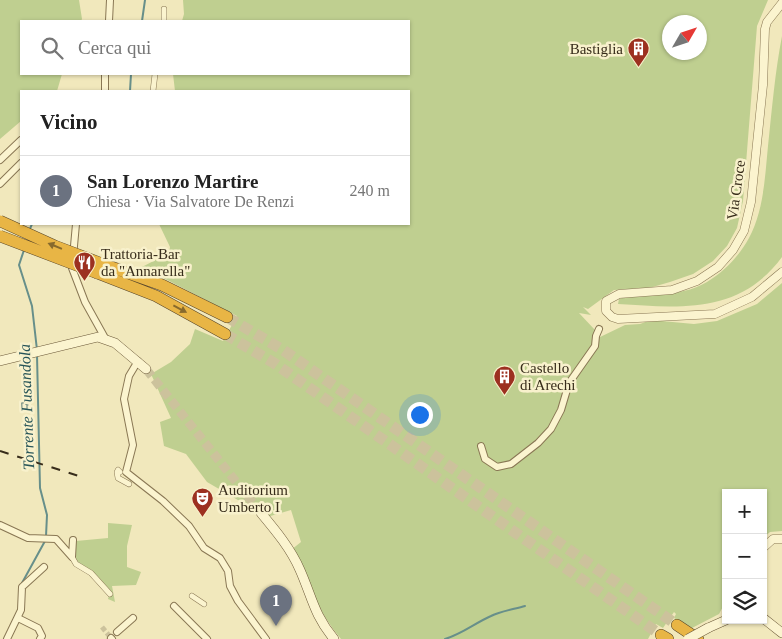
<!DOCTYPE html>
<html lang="it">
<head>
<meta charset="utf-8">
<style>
	:root { --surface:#fff; --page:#f2f2f2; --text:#222; --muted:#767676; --line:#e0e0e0; --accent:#db2777 }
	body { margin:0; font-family:"Times New Roman",serif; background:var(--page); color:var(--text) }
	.controls { position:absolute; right:15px; bottom:15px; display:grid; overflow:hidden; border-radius:0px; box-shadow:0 1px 4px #0004 }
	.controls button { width:45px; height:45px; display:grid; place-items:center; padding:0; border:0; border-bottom:1px solid var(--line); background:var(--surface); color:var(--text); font:25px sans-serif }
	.compass { position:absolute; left:662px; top:15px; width:45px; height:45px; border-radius:50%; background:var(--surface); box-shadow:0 1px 4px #0004; rotate:51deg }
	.you { position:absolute; left:419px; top:414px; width:18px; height:18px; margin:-12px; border:4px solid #fff; border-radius:50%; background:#1a73e8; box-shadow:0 0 0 8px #1a73e833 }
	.badge { display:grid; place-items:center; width:32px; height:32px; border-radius:50%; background:var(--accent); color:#fff; font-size:16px; font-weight:700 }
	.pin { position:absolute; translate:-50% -41px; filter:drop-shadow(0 1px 2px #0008) }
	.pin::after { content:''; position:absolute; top:26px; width:18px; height:15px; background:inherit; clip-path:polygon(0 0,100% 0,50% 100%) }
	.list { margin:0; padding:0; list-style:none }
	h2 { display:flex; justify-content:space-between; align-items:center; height:65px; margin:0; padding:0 20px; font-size:21px }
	h2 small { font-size:16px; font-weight:400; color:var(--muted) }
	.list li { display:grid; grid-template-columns:32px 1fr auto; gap:15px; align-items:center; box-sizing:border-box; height:70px; padding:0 20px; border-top:1px solid var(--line) }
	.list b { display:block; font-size:19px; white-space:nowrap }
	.list p { margin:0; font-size:16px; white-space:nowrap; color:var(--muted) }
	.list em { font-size:16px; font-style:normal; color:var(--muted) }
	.icon { flex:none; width:28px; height:28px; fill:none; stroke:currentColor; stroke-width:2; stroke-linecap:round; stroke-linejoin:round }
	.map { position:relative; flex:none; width:782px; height:639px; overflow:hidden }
	.search { position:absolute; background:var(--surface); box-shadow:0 1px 4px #0004; left:20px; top:20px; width:390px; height:55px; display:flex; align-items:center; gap:12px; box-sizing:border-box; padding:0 18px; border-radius:0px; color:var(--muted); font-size:19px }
	.panel { position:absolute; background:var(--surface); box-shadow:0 1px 4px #0004; left:20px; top:90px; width:390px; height:135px; border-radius:0px }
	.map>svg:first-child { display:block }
	.green { fill:#bfcf90; fill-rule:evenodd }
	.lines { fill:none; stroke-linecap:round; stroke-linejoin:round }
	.stream { stroke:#678f8a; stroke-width:2 }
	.pedestrian-tunnel { stroke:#ccc29c; stroke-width:5; stroke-dasharray:5 2.5; stroke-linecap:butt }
	.secondary-tunnel { stroke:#ccc29c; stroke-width:9; stroke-dasharray:9 4.5; stroke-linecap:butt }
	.motorway-tunnel { stroke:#ccc29c; stroke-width:11; stroke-dasharray:11 5.5; stroke-linecap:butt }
	.pedestrian-casing { stroke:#897754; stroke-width:6 }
	.minor-casing { stroke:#897754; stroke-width:8 }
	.tertiary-casing { stroke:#897754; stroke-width:9 }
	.secondary-casing { stroke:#6b5838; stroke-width:10 }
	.motorway-casing { stroke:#564429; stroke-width:12 }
	.pedestrian { stroke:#fbf4cf; stroke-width:5 }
	.minor { stroke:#fbf4cf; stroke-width:6 }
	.tertiary { stroke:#fbf4cf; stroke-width:8 }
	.secondary { stroke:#fbf4cf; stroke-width:9 }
	.motorway { stroke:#e8b545; stroke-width:11 }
	.rail { stroke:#372c1a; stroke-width:2; stroke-dasharray:9 9; stroke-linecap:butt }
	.secondary-bridge-casing { stroke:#6b5838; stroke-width:10; stroke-linecap:butt }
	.motorway-bridge-casing { stroke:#564429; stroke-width:12; stroke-linecap:butt }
	.secondary-bridge { stroke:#fbf4cf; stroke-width:9 }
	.motorway-bridge { stroke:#e8b545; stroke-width:11 }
	.oneway { fill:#876a2d }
	.labels { text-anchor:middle; stroke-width:5; stroke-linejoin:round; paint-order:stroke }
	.poi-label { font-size:15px; fill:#372c1a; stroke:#f8f1cc; text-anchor:start }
	.street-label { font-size:15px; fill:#372c1a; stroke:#f8f1cc }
	.water-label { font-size:16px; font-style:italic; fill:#285558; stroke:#f8f1cc }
</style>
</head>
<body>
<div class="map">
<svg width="782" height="639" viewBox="0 0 782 639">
	<rect width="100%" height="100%" fill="#f1e8bc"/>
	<!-- green -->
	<path class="green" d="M 0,0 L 79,0 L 82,19 L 81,21 L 21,21 L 21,74 L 62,74 L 57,91 L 21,91 L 21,121 L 0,139 Z
		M 183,0 L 768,0 L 757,26 L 743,201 L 737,228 L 727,246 L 713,261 L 693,274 L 670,282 L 649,288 L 614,290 L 588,309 L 583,307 L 591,315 L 579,313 L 595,330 L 594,335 L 598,338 L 625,325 L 640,324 L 651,320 L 694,324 L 717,321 L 757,304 L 782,283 L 782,531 L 770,532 L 763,538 L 763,493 L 726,493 L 726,601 L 719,614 L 692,628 L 674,618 L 676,614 L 674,612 L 663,628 L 656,624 L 648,639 L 341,639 C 319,613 306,581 291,550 L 301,542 L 291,510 L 267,517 L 207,482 L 186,454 L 164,446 L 160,422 L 171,418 L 151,374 L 171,362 L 190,344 L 195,329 L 223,341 L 237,316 L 142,267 L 169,253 L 170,247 L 159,224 L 409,224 L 409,91 L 175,91 L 173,74 L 409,74 L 409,21 L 182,21 L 184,14 ZM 670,22 L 700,22 L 700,52 L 670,52 Z
		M 782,36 L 782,257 C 740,314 681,308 618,304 L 619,299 C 650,289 676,300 707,282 C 725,271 739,256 749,238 C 764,210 765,176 768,146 C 772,109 775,72 782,36 Z
		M 108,523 L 132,525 L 127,546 L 127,567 L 141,572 L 136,585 L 112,586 L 115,602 L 108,599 L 110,592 L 89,569 L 78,564 L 74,558 L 76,541 L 108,538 Z"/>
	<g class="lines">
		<!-- stream -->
		<path class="stream" d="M 142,21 L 145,0
			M 130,91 L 131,74
			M 29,231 L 32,224
			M 24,250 L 19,265 L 32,306 L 37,350
			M 37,355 L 40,488 L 47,515 L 46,536
			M 22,583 L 45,541
			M 445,639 C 462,634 475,623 491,616 C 501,611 515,609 525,606"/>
		<!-- pedestrian-tunnel -->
		<path class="pedestrian-tunnel" d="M 102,627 L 111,638"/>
		<!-- secondary-tunnel -->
		<path class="secondary-tunnel" d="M 146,369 L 261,513"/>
		<!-- motorway-tunnel -->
		<path class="motorway-tunnel" d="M 227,317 L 283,350 L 677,625
			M 225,334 L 274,363 L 661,635"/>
		<defs>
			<path id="pedestrian" d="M 164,9 L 164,21
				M 153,91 L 155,74
				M 120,472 L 118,470 L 117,472 L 118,478 L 129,484
				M 72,557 L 76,564 L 91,573 L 110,594
				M 192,596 L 204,604"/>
			<path id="minor" d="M 109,21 L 110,0
				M 105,74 L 105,91
				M 0,160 L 21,140
				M 0,184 L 21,163
				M 76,224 L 72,268 L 85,302 L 105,338
				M 138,361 L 129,376 L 124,399 L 133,445 L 126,472 L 163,501 L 189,526 L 204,548 L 220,558 L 228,571 L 230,586 L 238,601 L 266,639
				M 481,446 L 485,459 L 497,467 L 511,464 L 538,443 L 551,429 L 561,410 L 569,383 L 595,346 L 596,336 L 599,329
				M 0,525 L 28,538 L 56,539 L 72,557 L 73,540
				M 174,606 L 207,639
				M 18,618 L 38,628 L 42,636 L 40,639
				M 117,632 L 133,618
				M 111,638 L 112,639
				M 7,639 L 21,610 L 22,587 L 44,567"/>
			<path id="tertiary" d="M 782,3 L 767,22 L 765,29 L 763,85 L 751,202 L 744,231 L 733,250 L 718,267 L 697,281 L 672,290 L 619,294 L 606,301 L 606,311 L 612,317 L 618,319 L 715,314 L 752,297 L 782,272
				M 763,548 L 773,539 L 782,539"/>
			<path id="secondary" d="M 0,361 L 98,337 L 115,343 L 146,369
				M 261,513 C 276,531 291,549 300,570 C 312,597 314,615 334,639
				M 763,618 L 782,633
				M 708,628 L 726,620"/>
			<path id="motorway" d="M 100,263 L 162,285 L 227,317
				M 97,273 L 156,296 L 225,334
				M 677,625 L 698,639
				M 661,635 L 668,639"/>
		</defs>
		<!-- pedestrian casing -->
		<use href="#pedestrian" class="pedestrian-casing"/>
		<!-- minor casing -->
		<use href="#minor" class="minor-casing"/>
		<!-- tertiary casing -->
		<use href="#tertiary" class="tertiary-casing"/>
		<!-- secondary casing -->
		<use href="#secondary" class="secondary-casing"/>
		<!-- motorway casing -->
		<use href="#motorway" class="motorway-casing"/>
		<!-- pedestrian -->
		<use href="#pedestrian" class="pedestrian"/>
		<!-- minor -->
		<use href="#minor" class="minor"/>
		<!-- tertiary -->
		<use href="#tertiary" class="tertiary"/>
		<!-- secondary -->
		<use href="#secondary" class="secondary"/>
		<!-- motorway -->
		<use href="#motorway" class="motorway"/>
		<!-- rail -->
		<path class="rail" d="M 0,451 L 82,477"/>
		<defs>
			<path id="secondary-bridge" d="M 688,639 L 708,628"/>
			<path id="motorway-bridge" d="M 0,221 L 55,246 L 100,263
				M 0,236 L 97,273"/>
		</defs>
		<!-- secondary-bridge casing -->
		<use href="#secondary-bridge" class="secondary-bridge-casing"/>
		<!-- motorway-bridge casing -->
		<use href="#motorway-bridge" class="motorway-bridge-casing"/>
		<!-- secondary-bridge -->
		<use href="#secondary-bridge" class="secondary-bridge"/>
		<!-- motorway-bridge -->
		<use href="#motorway-bridge" class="motorway-bridge"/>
	</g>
	<!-- one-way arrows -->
	<defs><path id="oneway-solid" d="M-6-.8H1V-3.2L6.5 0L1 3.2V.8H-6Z" transform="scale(1.25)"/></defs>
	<g class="oneway">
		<use href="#oneway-solid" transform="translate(55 246) rotate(-158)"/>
		<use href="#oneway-solid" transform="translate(180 309) rotate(28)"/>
	</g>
	<!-- icons -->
	<defs>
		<symbol id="building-pin" viewBox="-11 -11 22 30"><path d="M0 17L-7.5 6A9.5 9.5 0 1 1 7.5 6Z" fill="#9c3020" stroke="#f8f1cc"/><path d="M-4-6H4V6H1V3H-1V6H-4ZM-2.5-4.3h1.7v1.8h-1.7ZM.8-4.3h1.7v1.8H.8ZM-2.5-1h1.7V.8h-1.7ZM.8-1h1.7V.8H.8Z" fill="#fff"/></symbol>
		<symbol id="restaurant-pin" viewBox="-11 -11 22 30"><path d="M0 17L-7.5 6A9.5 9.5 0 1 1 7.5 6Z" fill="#9c3020" stroke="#f8f1cc"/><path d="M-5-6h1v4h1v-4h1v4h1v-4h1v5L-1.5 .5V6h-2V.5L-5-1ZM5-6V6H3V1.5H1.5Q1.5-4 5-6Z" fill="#fff"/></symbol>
		<symbol id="theatre-pin" viewBox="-11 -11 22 30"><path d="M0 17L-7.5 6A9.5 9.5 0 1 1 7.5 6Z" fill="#9c3020" stroke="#f8f1cc"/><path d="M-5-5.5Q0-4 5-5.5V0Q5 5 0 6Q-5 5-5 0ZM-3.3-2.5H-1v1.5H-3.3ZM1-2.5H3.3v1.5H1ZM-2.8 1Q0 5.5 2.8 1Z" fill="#fff"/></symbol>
	</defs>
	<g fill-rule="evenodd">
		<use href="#building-pin" x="626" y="36" width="25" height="34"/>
		<use href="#restaurant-pin" x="72" y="250" width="25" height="34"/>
		<use href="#building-pin" x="492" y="364" width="25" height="34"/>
		<use href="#theatre-pin" x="190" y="486" width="25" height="34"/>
	</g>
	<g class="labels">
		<!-- poi labels -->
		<g class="poi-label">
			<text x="623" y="54" text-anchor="end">Bastiglia</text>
			<text x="101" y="259">Trattoria-Bar<tspan x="101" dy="17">da "Annarella"</tspan></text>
			<text x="520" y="373">Castello<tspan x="520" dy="17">di Arechi</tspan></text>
			<text x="218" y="495">Auditorium<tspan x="218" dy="17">Umberto I</tspan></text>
		</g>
		<!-- street labels -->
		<g class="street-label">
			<text transform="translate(736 190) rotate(-82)" y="5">Via Croce</text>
		</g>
		<!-- water labels -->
		<g class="water-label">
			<text transform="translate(26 407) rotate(-92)" y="6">Torrente Fusandola</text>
		</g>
	</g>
</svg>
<div class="controls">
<button>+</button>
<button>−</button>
<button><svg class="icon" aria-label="layers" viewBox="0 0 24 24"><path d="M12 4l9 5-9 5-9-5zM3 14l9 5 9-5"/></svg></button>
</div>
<svg class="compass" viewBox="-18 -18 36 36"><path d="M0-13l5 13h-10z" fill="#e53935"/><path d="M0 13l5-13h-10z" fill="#767676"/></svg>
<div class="you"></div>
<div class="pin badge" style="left:276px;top:626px;background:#6b7280">1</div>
<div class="search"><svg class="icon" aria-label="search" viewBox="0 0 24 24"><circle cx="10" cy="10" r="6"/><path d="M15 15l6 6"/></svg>Cerca qui</div>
<section class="panel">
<h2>Vicino<small></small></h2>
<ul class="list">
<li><span class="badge" style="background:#6b7280">1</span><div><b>San Lorenzo Martire</b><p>Chiesa · Via Salvatore De Renzi</p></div><em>240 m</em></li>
</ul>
</section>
</div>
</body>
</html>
